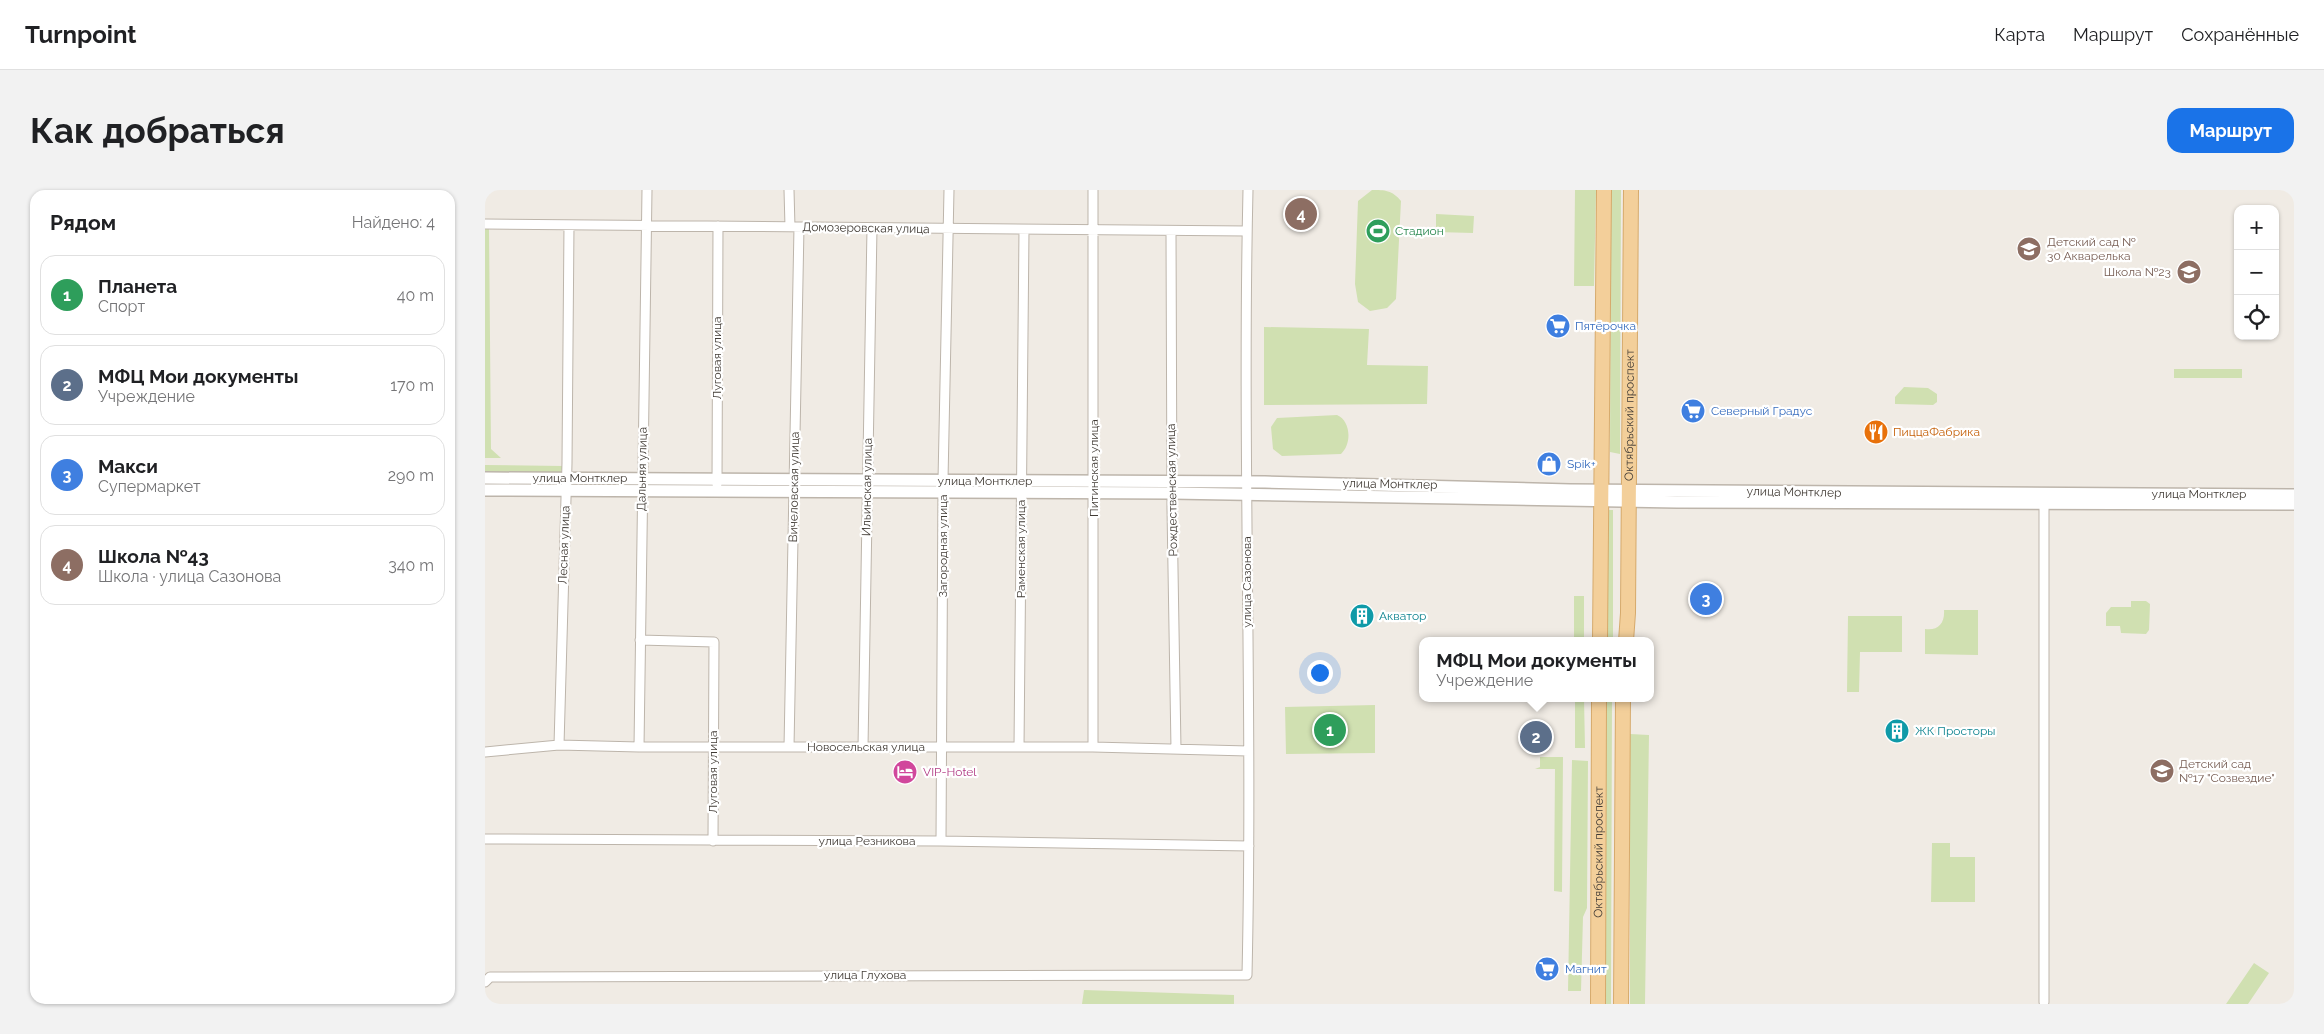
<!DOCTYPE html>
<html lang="ru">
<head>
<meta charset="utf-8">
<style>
	:root { --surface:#fff; --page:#f2f2f2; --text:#202124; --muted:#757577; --line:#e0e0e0; --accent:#1a73e8 }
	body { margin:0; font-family:Raleway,sans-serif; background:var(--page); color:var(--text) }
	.controls { position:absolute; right:15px; top:15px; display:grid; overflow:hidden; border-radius:10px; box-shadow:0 1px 4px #0004 }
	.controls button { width:45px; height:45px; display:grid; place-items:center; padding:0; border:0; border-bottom:1px solid var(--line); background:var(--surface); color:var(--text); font:25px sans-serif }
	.you { position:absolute; left:834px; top:482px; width:18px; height:18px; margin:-12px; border:4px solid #fff; border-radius:50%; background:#1a73e8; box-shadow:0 0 0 8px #1a73e833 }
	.badge { display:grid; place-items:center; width:32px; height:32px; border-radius:50%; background:var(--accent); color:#fff; font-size:16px; font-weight:700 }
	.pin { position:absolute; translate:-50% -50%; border:2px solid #fff; box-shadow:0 1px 5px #0006 }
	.popup { position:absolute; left:934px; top:447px; width:235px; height:65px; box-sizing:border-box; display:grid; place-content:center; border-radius:10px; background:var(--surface); filter:drop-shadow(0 1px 4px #0005); font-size:16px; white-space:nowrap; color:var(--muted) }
	.popup b { font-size:19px; color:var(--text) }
	.popup::after { content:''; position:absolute; left:50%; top:100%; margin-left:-10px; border:10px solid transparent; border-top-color:var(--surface) }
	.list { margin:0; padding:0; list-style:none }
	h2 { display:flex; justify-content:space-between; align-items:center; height:65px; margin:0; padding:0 20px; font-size:21px }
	h2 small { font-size:16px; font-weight:400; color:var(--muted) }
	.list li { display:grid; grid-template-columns:32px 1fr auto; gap:15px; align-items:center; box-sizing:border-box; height:80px; margin:0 10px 10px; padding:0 10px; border:1px solid var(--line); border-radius:15px }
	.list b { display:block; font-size:19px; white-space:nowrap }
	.list p { margin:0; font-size:16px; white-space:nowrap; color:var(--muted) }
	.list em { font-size:16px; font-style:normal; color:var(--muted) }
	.icon { flex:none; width:28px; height:28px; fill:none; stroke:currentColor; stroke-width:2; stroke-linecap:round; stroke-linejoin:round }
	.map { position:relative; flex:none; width:1809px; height:814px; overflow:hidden; border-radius:15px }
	header { display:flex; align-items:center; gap:30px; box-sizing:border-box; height:70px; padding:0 25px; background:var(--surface); border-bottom:1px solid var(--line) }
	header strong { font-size:24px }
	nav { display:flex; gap:28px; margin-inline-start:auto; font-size:18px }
	.intro { display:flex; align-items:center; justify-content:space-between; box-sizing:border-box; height:120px; padding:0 30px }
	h1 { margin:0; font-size:35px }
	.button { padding:12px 22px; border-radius:15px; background:var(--accent); color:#fff; font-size:18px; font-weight:700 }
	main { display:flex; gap:30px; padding:0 30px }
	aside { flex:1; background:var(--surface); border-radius:15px; box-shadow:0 1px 4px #0004 }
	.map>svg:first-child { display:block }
	.green { fill:#d0e0b1 }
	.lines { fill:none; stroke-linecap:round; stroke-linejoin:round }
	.minor-casing { stroke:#bdb5ab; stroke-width:11 }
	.tertiary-casing { stroke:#bdb5ab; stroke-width:14 }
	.primary-casing { stroke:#d6aa6c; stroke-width:16 }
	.minor { stroke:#fff; stroke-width:9 }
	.tertiary { stroke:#fff; stroke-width:11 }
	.primary { stroke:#f3cf9a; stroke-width:14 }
	.labels { text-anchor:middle; stroke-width:4.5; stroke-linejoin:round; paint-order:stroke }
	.street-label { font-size:12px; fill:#413b35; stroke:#fff }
	.leisure-label { font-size:12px; fill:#27864d; stroke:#fff; text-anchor:start }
	.education-label { font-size:12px; fill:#785e54; stroke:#fff; text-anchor:start }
	.shop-label { font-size:12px; fill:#366cbe; stroke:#fff; text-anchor:start }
	.food-label { font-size:12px; fill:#c56008; stroke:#fff; text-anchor:start }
	.culture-label { font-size:12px; fill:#0d838f; stroke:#fff; text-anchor:start }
	.hotel-label { font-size:12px; fill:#b23c85; stroke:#fff; text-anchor:start }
</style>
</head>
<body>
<header>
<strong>Turnpoint</strong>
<nav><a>Карта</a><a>Маршрут</a><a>Сохранённые</a></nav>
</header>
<div class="intro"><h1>Как добраться</h1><a class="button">Маршрут</a></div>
<main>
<aside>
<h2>Рядом<small>Найдено: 4</small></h2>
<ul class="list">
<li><span class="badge" style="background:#2e9e5b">1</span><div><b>Планета</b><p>Спорт</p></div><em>40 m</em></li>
<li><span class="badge" style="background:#5c6f8a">2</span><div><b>МФЦ Мои документы</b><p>Учреждение</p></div><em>170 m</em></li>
<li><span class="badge" style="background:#3f7fe0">3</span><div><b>Макси</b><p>Супермаркет</p></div><em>290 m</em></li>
<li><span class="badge" style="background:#8d6e63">4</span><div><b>Школа №43</b><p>Школа · улица Сазонова</p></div><em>340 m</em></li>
</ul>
</aside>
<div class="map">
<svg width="1809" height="814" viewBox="0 0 1809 814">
	<rect width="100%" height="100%" fill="#f0ebe4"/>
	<!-- green -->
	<path class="green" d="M 887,0 C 900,0 907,0 916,11 L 911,109 L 902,118 L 885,121 L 873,112 L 870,94 L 873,11 Z
		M 1090,0 L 1111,0 L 1109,96 L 1089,96 Z
		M 1126,0 L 1136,0 L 1135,264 L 1125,262 Z
		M 951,24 L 989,26 L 988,43 L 951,42 Z
		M 0,37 L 4,37 L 6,259 L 16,268 L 0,268 Z
		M 779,137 L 884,139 L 882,175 L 943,176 L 942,214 L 779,215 Z
		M 1689,179 L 1757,179 L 1757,188 L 1689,188 Z
		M 1419,197 L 1443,198 L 1452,204 L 1452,212 L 1448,215 L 1410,214 L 1410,207 Z
		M 852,225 C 866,231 867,254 856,264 L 797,266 L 788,259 L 786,237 L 792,228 Z
		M 0,275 L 78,276 L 75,284 L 0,284 Z
		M 1120,320 L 1128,320 L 1128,451 L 1120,451 Z
		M 1089,406 L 1099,406 L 1099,451 L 1089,451 Z
		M 1646,411 L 1661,411 L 1665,414 L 1664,440 L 1661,444 L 1636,443 L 1635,436 L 1621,436 L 1621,423 L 1626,417 L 1646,417 Z
		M 1459,420 L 1493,420 L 1493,465 L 1440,464 L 1440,439 C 1453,441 1460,433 1459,420 Z
		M 1363,426 L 1417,426 L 1417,462 L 1375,462 L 1374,502 L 1362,502 Z
		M 1090,508 L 1099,508 L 1100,558 L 1090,558 Z
		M 1119,508 L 1127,508 L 1126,814 L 1118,814 Z
		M 890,515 L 890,563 L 801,564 L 800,517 Z
		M 1145,544 L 1164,545 L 1160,814 L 1145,814 Z
		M 1055,567 L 1078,567 L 1077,702 L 1069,701 L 1070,579 L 1050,579 L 1055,577 Z
		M 1087,570 L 1103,571 L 1102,718 L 1098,727 L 1096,801 L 1083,801 Z
		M 1447,653 L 1465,653 L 1465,667 L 1490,667 L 1490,712 L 1446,712 Z
		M 1769,773 L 1784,783 L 1763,814 L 1741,814 Z
		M 599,800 L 749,805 L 749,814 L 597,814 Z"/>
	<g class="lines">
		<defs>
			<path id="minor" d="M 304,0 L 305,37
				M 0,34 L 762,41
				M 686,42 L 687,319 L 691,559
				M 232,294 L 233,36
				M 1559,313 L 1559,812
				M 155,450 L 229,452 L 228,651
				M 74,555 L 82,273 L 84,35
				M 154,557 L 162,0
				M 304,557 L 314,37
				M 378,557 L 387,38
				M 534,557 L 539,40
				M 608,557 L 608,0
				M 0,562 L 74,555 L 154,557 L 608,557 L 763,561
				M 0,649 L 456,651 L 764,656
				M 456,651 L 458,290 L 464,0
				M 0,792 L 5,787 L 762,785 C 768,523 757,262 763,0"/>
			<path id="tertiary" d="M 0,288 L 780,292 L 1085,300 L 1809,305
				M 0,300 L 687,303 L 1192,312 L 1809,314"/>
			<g id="primary">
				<path d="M 1115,451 L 1119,0"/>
				<path id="s1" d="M 1141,451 L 1143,423 L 1146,0"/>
				<path id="s2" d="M 1113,814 L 1114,508"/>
				<path d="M 1136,814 L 1138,508"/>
			</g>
		</defs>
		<!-- minor casing -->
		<use href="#minor" class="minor-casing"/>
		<!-- tertiary casing -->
		<use href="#tertiary" class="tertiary-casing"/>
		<!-- primary casing -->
		<use href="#primary" class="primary-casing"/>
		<!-- minor -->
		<use href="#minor" class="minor"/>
		<!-- tertiary -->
		<use href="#tertiary" class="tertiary"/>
		<!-- primary -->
		<use href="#primary" class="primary"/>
	</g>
	<!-- icons -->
	<defs>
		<symbol id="stadium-disc" viewBox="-11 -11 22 22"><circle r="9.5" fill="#2e9e5b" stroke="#fff"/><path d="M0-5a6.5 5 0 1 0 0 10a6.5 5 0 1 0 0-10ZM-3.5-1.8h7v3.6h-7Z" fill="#fff"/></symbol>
		<symbol id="school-disc" viewBox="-11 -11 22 22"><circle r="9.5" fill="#8d6e63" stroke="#fff"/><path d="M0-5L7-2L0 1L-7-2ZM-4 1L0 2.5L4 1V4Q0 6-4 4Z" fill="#fff"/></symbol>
		<symbol id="supermarket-disc" viewBox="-11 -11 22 22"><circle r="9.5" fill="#3f7fe0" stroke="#fff"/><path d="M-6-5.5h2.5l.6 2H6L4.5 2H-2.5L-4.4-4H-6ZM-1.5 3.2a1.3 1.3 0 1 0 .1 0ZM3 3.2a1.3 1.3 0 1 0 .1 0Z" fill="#fff"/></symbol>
		<symbol id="restaurant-disc" viewBox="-11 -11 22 22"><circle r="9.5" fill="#e8710a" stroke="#fff"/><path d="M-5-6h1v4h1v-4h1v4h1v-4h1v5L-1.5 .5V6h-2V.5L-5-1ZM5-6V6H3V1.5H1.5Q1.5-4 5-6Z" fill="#fff"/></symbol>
		<symbol id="shop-disc" viewBox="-11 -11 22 22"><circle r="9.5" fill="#3f7fe0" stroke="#fff"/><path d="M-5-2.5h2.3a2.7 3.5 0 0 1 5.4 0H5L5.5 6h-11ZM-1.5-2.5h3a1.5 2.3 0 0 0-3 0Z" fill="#fff"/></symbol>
		<symbol id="building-disc" viewBox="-11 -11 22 22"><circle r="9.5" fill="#0f9aa8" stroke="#fff"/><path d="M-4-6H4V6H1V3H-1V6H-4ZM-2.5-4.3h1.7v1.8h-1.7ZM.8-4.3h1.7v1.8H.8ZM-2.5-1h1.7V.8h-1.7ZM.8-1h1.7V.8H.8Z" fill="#fff"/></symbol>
		<symbol id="hotel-disc" viewBox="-11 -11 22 22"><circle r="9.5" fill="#d1479c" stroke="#fff"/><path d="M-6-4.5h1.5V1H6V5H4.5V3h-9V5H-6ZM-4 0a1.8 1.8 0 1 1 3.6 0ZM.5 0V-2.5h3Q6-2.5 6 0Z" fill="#fff"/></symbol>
	</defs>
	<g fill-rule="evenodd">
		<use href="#stadium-disc" x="879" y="27" width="28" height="28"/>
		<use href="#school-disc" x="1530" y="45" width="28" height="28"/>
		<use href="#school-disc" x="1690" y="68" width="28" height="28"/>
		<use href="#supermarket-disc" x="1059" y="122" width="28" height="28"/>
		<use href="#supermarket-disc" x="1194" y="207" width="28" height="28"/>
		<use href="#restaurant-disc" x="1377" y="228" width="28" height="28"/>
		<use href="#shop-disc" x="1050" y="260" width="28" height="28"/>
		<use href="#building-disc" x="863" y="412" width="28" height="28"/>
		<use href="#building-disc" x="1398" y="527" width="28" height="28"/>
		<use href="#school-disc" x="1663" y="567" width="28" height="28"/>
		<use href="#hotel-disc" x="406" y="568" width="28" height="28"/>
		<use href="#supermarket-disc" x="1048" y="765" width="28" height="28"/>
	</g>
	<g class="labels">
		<!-- street labels -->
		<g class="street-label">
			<text transform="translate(381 38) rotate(1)" y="4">Домозеровская улица</text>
			<text transform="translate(232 168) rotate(-90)" y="4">Луговая улица</text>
			<text dy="4" stroke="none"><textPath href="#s1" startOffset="226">Октябрьский проспект</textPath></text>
			<text transform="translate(609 278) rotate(-90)" y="4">Питинская улица</text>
			<text transform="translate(157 279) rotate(-89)" y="4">Дальняя улица</text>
			<text x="95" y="292">улица Монтклер</text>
			<text x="500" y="295">улица Монтклер</text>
			<text transform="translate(905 294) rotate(1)" y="4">улица Монтклер</text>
			<text transform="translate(309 297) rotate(-89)" y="4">Вичеловская улица</text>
			<text transform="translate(382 297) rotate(-89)" y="4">Ильинская улица</text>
			<text transform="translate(687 300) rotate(-91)" y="4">Рождественская улица</text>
			<text transform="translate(1309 302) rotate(1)" y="4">улица Монтклер</text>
			<text x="1714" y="308">улица Монтклер</text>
			<text transform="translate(79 355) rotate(-88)" y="4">Лесная улица</text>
			<text transform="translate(458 356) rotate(-90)" y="4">Загородная улица</text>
			<text transform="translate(536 359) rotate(-90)" y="4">Раменская улица</text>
			<text transform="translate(762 392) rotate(-90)" y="4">улица Сазонова</text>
			<text x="381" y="561">Новосельская улица</text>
			<text transform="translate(228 582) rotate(-90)" y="4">Луговая улица</text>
			<text x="382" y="655">улица Резникова</text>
			<text dy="4" stroke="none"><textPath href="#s2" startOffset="152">Октябрьский проспект</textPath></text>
			<text x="380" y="789">улица Глухова</text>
		</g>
		<!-- leisure labels -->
		<g class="leisure-label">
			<text x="910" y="45">Стадион</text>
		</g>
		<!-- education labels -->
		<g class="education-label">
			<text x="1562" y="56">Детский сад №<tspan x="1562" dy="14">30 Акварелька</tspan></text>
			<text x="1686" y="86" text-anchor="end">Школа №23</text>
			<text x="1694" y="578">Детский сад<tspan x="1694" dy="14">№17 "Созвездие"</tspan></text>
		</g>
		<!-- shop labels -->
		<g class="shop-label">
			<text x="1090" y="140">Пятёрочка</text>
			<text x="1226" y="225">Северный Градус</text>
			<text x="1082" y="278">Spik+</text>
			<text x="1080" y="783">Магнит</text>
		</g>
		<!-- food labels -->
		<g class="food-label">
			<text x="1408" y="246">ПиццаФабрика</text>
		</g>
		<!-- culture labels -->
		<g class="culture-label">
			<text x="894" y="430">Акватор</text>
			<text x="1430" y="545">ЖК Просторы</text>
		</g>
		<!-- hotel labels -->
		<g class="hotel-label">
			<text x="438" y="586">VIP-Hotel</text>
		</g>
	</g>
</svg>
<div class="controls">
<button>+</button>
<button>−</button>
<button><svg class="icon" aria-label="locate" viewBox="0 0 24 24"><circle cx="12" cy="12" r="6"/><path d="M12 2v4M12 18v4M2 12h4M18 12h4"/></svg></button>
</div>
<div class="you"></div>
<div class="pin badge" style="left:845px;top:540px;background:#2e9e5b">1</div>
<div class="pin badge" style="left:1051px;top:547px;background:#5c6f8a">2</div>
<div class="popup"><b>МФЦ Мои документы</b>Учреждение</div>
<div class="pin badge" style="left:1221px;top:409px;background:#3f7fe0">3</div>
<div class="pin badge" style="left:816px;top:24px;background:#8d6e63">4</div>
</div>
</main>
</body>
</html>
